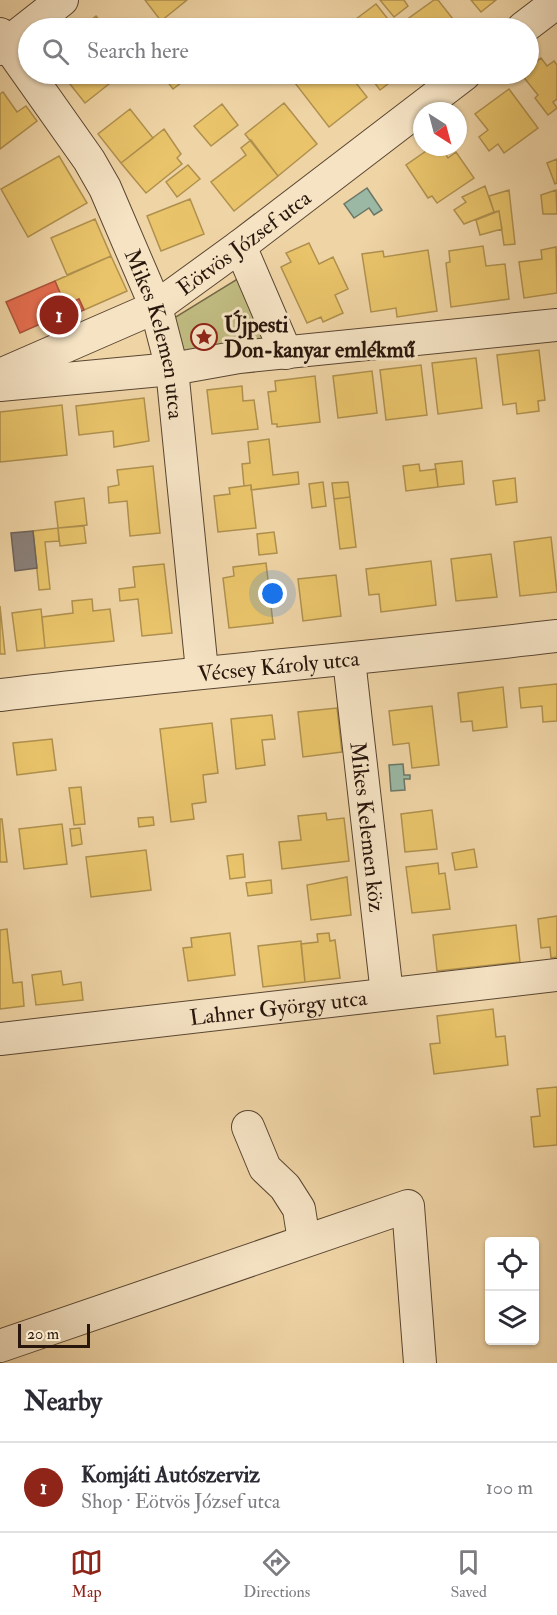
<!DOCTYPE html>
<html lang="en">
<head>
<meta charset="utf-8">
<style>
	:root { --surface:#fff; --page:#f7f7f7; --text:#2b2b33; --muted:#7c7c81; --line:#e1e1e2; --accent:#8f2418 }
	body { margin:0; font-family:"IM FELL Double Pica",serif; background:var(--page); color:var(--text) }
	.controls { position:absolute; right:18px; bottom:18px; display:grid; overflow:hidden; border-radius:6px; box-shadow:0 2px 4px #0004 }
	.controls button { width:54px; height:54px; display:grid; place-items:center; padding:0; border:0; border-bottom:2px solid var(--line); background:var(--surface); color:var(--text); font:30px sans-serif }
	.compass { position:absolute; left:413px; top:102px; width:54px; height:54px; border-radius:50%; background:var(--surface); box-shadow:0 2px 4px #0004; rotate:144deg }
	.scale { position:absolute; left:18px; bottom:15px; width:72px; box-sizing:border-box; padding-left:6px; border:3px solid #28160c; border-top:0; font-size:16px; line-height:21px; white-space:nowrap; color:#28160c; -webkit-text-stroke:4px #f5e3c4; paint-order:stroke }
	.you { position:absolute; left:273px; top:594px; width:21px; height:21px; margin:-15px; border:4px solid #fff; border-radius:50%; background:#1a73e8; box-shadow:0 0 0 9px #1a73e833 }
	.badge { display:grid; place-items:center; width:39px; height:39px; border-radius:50%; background:var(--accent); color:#fff; font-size:20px; font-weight:700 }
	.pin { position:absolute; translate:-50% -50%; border:3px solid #fff; box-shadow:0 2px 6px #0006 }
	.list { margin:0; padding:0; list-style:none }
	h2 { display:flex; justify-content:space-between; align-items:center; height:78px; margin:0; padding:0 24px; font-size:26px }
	h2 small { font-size:20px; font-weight:400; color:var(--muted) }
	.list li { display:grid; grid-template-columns:39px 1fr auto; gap:18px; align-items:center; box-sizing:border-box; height:90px; padding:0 24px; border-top:2px solid var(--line) }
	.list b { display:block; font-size:22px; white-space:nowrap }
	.list p { margin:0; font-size:20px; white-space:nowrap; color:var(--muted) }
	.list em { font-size:20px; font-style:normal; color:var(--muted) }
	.icon { flex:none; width:33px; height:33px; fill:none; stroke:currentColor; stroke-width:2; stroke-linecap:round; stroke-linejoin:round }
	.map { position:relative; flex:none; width:557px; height:1363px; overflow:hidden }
	.search { position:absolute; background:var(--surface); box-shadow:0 2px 4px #0004; left:18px; right:18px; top:18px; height:66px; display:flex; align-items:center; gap:15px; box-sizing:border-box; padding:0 21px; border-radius:33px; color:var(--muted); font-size:22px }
	.sheet { height:168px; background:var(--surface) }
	nav { display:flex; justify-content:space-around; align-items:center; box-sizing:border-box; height:84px; border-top:2px solid var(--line); background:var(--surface); font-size:16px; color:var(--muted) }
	nav a { display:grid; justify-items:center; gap:3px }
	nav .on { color:var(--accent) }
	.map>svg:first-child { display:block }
	.green { fill:#c0bb81; stroke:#746846; stroke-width:1.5 }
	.water { fill:#9ab8a4; stroke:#6c7767; stroke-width:1.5 }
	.homes { fill:#e9c46a; stroke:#af904e; stroke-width:1.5 }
	.shops { fill:#e76f51; stroke:#ae543c; stroke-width:1.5 }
	.industry { fill:#8a817c; stroke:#6d615a; stroke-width:1.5 }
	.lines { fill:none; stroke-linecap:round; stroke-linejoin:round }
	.minor-casing { stroke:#5a4632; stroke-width:34 }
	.minor { stroke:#f5e3c4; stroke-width:32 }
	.labels { text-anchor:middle; stroke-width:6; stroke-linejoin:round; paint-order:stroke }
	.street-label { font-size:22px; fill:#28160c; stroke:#f5e3c4 }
	.poi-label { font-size:22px; font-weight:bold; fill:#28160c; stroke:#f5e3c4; text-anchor:start }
</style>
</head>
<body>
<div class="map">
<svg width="557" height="1363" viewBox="0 0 557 1363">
	<rect width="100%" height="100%" fill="#efd4a5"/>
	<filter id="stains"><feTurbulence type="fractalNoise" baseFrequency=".00333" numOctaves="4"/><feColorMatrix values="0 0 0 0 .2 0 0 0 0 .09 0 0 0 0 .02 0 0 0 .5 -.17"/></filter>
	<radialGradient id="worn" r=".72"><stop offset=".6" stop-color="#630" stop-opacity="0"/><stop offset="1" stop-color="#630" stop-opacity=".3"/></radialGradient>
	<!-- green -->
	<path class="green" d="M 239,278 L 269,346 L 184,356 L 174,318 Z"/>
	<!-- water -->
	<path class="water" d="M 367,188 L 382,210 L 374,215 L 369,208 L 354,218 L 344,204 Z
		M 403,764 L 404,775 L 410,775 L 410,779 L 404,779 L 405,790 L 391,791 L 389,765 Z"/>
	<!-- homes -->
	<path class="homes" d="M 145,0 L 187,0 L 161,21 Z
		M 380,0 L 404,0 L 408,6 L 394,17 Z
		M 434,0 L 438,0 L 460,28 L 411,28 L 415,26 L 409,18 Z
		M 471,0 L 496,0 L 481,12 Z
		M 376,4 L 395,28 L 344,28 Z
		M 96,16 L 106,28 L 81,28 Z
		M 541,58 L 547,66 L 554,61 L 557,65 L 557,99 L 553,102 L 557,108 L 548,115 L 535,98 L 538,95 L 521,74 L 528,74 L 528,68 Z
		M 62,74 L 109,74 L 114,80 L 85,103 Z
		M 166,74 L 193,74 L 173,89 L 163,76 Z
		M 307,74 L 349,74 L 367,97 L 329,127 L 295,83 Z
		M 368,74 L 401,74 L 380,90 Z
		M 509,89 L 538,128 L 504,153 L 498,144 L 489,151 L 479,137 L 488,130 L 475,114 Z
		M 3,92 L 17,112 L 26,106 L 37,121 L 0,149 L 0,94 Z
		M 284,103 L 317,144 L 278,176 L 245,134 Z
		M 222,104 L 238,125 L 211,146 L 194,126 Z
		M 130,109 L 153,138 L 121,163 L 98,134 Z
		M 164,129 L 181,154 L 177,158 L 182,164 L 146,193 L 121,163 Z
		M 251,140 L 278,176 L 234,211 L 211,182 L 246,155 L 241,148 Z
		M 432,147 L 441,147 L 448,158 L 456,152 L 474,178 L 437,203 L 432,196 L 428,198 L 406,165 Z
		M 59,156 L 87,203 L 28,237 L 1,189 Z
		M 557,159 L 557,183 L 555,184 L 547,163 Z
		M 188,165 L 200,179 L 177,197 L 166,182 Z
		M 485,186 L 494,212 L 464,224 L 454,210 L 466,202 L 462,197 Z
		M 509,190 L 515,244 L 504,245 L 499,211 L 494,212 L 489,196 Z
		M 556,190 L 557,214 L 543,214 L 541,195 Z
		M 190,199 L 204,234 L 161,251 L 147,216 Z
		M 499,211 L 502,229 L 480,235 L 476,220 Z
		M 95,219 L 111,256 L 67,275 L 51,238 Z
		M 309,243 L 319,264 L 333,257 L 348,289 L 335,295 L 343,313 L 323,322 L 321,317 L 307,323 L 281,267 L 291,262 L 286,253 Z
		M 483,246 L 486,266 L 505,264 L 509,299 L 451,307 L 446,263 L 450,262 L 449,251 Z
		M 556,247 L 557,293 L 524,298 L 519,262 L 542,259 L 541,250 Z
		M 428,250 L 437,311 L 397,317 L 396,308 L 371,312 L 362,254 L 383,251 L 384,257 Z
		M 111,256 L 127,291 L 84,310 L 79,299 L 65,305 L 55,281 Z
		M 539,350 L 545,400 L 538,401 L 539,411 L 517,414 L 516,403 L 503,405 L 497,355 Z
		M 476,358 L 482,408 L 438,414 L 432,363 Z
		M 421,365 L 427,415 L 386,420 L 380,370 Z
		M 372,371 L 377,413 L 338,418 L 333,376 Z
		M 315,376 L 320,422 L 277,427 L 277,424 L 272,424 L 268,392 L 276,391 L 275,381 Z
		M 242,386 L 243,401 L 254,400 L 258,429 L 212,434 L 207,390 Z
		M 144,398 L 149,441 L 114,447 L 113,431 L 79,435 L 76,406 Z
		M 62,405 L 67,455 L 0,462 L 0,412 Z
		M 269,439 L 273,475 L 298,472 L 299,484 L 251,490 L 251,485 L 244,486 L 242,464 L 250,463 L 248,442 Z
		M 462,461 L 464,484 L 438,487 L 435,464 Z
		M 419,464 L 420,471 L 436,469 L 438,487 L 406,491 L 403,466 Z
		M 153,466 L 160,533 L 130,536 L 127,501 L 109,503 L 108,487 L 119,485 L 117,470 Z
		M 515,478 L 517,502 L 496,505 L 493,481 Z
		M 323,482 L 326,506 L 312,508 L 309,484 Z
		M 348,482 L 350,497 L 334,499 L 332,483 Z
		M 251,485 L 256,528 L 218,532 L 214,496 L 230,494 L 229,488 Z
		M 350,497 L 356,547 L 340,549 L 334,499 Z
		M 84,498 L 87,525 L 58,528 L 55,502 Z
		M 84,526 L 86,543 L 60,546 L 58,528 Z
		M 58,528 L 59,541 L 45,542 L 50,589 L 39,590 L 33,531 Z
		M 274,532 L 277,553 L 259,555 L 257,534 Z
		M 551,537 L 557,592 L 520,596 L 514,542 Z
		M 491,554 L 497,597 L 456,601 L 451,559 Z
		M 431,561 L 436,605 L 381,612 L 379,594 L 369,595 L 366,569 Z
		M 266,563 L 273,623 L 229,628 L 223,578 L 234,576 L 233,567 Z
		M 164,564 L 172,633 L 142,636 L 138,599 L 120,601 L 119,589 L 135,587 L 133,567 Z
		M 336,575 L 341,616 L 303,621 L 298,579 Z
		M 92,599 L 93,611 L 110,609 L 114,641 L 45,648 L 42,617 L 73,613 L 72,601 Z
		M 0,606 L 5,654 L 0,654 Z
		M 41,609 L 45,648 L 17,651 L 12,613 Z
		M 557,684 L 557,721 L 543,722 L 542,706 L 521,708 L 519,688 Z
		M 503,687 L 507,727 L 473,731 L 472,721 L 461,722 L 458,693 Z
		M 432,706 L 439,765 L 412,768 L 409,743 L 393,745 L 389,711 Z
		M 337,708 L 342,752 L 303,757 L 298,712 Z
		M 272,715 L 275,739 L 262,740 L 265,765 L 236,769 L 231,719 Z
		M 212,723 L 218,773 L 203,775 L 206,802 L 192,804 L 194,819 L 171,822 L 160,729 Z
		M 52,739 L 56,770 L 17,775 L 13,743 Z
		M 81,787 L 85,824 L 74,825 L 69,788 Z
		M 432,810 L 437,849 L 405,852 L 401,814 Z
		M 326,813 L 327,820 L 344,818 L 349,861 L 282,869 L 279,842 L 301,840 L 298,816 Z
		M 153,817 L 154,825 L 139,827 L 138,818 Z
		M 0,819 L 2,819 L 7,862 L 0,862 Z
		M 62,824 L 67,864 L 24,869 L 19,829 Z
		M 80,828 L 82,844 L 72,846 L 70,829 Z
		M 474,849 L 477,867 L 455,870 L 452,853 Z
		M 146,850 L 151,890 L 91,897 L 86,857 Z
		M 243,854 L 245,877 L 230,879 L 227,856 Z
		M 438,863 L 439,874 L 445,873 L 450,909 L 412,913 L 406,867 Z
		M 347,877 L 351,915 L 311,920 L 307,885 Z
		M 271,880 L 272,893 L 248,896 L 246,883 Z
		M 557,916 L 557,957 L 551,958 L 550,947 L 541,948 L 538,919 Z
		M 516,925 L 520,962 L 437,971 L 433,935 Z
		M 7,929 L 13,983 L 22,982 L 24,1006 L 0,1009 L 0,930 Z
		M 230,933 L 235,975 L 188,981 L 183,948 L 192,947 L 191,938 Z
		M 329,933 L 330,941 L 335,940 L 340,978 L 305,982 L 301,944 L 318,942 L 317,934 Z
		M 301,941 L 305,982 L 263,987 L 258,946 Z
		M 61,971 L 63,985 L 81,982 L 83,1000 L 36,1005 L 32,975 Z
		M 493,1009 L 496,1037 L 505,1036 L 508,1065 L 434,1074 L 430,1044 L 440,1043 L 437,1016 Z
		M 557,1087 L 557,1145 L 534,1147 L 531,1117 L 540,1116 L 537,1089 Z"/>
	<!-- shops -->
	<path class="shops" d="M 55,281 L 65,305 L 79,299 L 84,310 L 49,326 L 47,321 L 20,333 L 6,302 Z"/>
	<!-- industry -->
	<path class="industry" d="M 33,531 L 37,568 L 15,571 L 11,533 Z"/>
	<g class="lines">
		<defs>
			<g id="minor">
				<path d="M 523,28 L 557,2"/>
				<path id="s1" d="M 0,34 L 89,160 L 105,188 L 156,307 L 172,369 L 202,671"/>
				<path d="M 0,49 L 62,0"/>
				<path d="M 240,246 L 286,353"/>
				<path id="s2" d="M 0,375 L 156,307 L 240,246 L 465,74"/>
				<path d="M 0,385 L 172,369 L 239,357 L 557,325"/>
				<path id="s3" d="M 349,660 L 387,994"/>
				<path id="s4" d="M 0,695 C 186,673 371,658 557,636"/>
				<path id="s5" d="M 0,1039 L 557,975"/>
				<path d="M 248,1127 L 265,1168 L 285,1187 L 299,1209 L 304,1241"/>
				<path d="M 0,1346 L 408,1206 L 420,1363"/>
			</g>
		</defs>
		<!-- minor casing -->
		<use href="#minor" class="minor-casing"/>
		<!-- minor -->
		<use href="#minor" class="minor"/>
	</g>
	<!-- icons -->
	<defs>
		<symbol id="sight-ring" viewBox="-11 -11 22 22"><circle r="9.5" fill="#f5e3c4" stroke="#8f2418" stroke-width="1.5"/><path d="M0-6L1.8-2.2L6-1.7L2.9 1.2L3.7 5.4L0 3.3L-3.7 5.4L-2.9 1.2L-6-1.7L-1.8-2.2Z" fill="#8f2418"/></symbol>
	</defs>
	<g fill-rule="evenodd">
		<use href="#sight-ring" x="189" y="322" width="30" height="30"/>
	</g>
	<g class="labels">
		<!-- street labels -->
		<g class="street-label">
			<text dy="8" stroke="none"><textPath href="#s2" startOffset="279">Eötvös József utca</textPath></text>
			<text dy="8" stroke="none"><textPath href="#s1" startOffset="342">Mikes Kelemen utca</textPath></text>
			<text dy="8" stroke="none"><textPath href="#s4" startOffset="280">Vécsey Károly utca</textPath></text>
			<text dy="8" stroke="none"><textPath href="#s3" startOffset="168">Mikes Kelemen köz</textPath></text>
			<text dy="8" stroke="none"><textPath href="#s5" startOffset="280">Lahner György utca</textPath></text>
		</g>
		<!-- poi labels -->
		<g class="poi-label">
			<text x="224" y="332">Újpesti<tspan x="224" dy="25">Don-kanyar emlékmű</tspan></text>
		</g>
	</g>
	<rect width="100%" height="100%" filter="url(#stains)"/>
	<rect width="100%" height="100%" fill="url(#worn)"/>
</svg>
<div class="controls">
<button><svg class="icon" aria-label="locate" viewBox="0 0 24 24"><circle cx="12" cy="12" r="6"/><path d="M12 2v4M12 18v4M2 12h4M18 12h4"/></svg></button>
<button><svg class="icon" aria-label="layers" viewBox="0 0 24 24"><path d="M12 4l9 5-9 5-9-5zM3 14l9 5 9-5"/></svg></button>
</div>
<svg class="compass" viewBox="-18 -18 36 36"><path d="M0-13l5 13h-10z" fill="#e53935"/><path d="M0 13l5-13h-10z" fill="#7c7c81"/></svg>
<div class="scale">20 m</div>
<div class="you"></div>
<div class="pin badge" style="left:59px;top:315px">1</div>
<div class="search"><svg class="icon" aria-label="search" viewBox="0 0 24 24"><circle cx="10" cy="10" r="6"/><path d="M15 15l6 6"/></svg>Search here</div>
</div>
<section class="sheet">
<h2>Nearby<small></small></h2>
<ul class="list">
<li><span class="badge">1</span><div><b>Komjáti Autószerviz</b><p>Shop · Eötvös József utca</p></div><em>100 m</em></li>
</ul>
</section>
<nav>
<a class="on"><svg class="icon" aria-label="map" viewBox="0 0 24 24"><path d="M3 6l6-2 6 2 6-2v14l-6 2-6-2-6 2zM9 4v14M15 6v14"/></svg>Map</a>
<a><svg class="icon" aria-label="directions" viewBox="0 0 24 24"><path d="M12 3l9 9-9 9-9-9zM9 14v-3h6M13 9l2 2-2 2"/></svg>Directions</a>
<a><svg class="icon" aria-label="saved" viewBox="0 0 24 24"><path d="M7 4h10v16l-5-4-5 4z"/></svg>Saved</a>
</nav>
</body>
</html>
